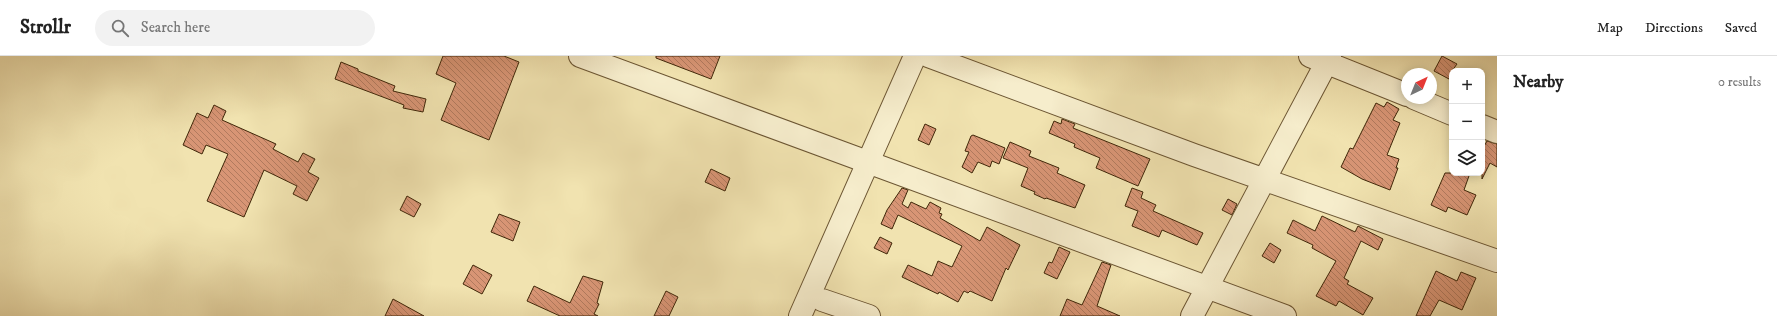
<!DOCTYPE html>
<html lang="en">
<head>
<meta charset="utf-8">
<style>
	:root { --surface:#fff; --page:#f2f2f2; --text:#222; --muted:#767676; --line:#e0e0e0 }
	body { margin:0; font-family:"IM FELL DW Pica",serif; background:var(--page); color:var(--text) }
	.controls { position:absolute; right:12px; top:12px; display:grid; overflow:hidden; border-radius:8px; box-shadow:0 2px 10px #0003 }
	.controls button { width:36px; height:36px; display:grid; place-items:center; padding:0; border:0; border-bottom:1px solid var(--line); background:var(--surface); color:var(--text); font:20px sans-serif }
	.compass { position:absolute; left:1401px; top:12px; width:36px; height:36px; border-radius:50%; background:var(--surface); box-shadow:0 2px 10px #0003; rotate:43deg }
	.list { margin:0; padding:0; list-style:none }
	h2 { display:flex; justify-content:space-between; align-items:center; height:52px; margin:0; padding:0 16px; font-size:17px }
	h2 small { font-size:13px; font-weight:400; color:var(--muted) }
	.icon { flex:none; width:22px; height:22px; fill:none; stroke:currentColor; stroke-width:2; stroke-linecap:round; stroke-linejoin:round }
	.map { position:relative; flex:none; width:1497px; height:260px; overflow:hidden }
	header { display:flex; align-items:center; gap:24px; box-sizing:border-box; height:56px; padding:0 20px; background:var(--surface); border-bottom:1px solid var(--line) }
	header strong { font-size:19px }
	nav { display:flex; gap:22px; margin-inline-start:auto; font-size:14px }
	.search { width:280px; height:36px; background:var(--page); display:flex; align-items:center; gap:10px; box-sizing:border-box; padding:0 14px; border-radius:22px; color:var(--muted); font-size:15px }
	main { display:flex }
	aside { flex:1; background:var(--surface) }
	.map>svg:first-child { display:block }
	.building { fill:url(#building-back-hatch); stroke:#402709 }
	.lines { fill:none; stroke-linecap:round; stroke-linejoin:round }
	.minor-casing { stroke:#6c5633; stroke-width:24 }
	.minor { stroke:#f6edcc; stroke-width:22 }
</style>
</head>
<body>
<header>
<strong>Strollr</strong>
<div class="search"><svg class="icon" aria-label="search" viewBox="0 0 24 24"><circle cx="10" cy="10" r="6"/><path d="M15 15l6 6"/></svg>Search here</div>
<nav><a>Map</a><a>Directions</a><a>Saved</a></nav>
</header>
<main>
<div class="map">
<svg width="1497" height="260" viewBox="0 0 1497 260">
	<defs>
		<pattern id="building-back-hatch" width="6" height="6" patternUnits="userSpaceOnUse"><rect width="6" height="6" fill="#d89575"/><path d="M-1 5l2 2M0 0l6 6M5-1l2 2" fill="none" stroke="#b17a5e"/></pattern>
	</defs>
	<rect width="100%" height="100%" fill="#f1e3b0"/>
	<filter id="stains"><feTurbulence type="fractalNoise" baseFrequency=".005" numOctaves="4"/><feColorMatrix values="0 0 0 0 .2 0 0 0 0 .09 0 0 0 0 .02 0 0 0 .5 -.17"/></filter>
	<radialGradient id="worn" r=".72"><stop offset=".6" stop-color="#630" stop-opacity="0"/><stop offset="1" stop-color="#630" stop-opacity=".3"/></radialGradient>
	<!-- building -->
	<path class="building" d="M 443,0 L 504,0 L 519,6 L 489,84 L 441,64 L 456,27 L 436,18 Z
		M 656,0 L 720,0 L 711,23 L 656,2 Z
		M 1442,0 L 1457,8 L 1452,15 L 1449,23 L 1434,15 Z
		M 341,6 L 358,13 L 358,15 L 395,30 L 393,35 L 426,43 L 423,56 L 403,52 L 404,49 L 335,23 Z
		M 1387,46 L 1399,53 L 1393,64 L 1400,67 L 1387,99 L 1399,103 L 1396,112 L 1398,112 L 1390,134 L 1362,123 L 1341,111 L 1350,92 L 1353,93 L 1376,47 L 1384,51 Z
		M 214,49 L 226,55 L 222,64 L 276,88 L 273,93 L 298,106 L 303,97 L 315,103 L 308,116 L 319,122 L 307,145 L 293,138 L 297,130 L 264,114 L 244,161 L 207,145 L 228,98 L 206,89 L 202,98 L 183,89 L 197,57 L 208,62 Z
		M 1062,63 L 1075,68 L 1073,72 L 1150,103 L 1138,130 L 1096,112 L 1100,102 L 1074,91 L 1075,88 L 1049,77 L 1054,65 L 1061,68 Z
		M 925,68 L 936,73 L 929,89 L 918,84 Z
		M 973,79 L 1005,92 L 999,108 L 992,105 L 990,111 L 978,106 L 972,117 L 962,111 L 969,96 L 965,95 L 971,80 Z
		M 1487,85 L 1497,88 L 1497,111 L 1490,107 L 1482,123 L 1482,94 Z
		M 1010,86 L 1031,95 L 1029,100 L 1059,112 L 1057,117 L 1085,129 L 1075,152 L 1046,142 L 1045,143 L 1034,138 L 1035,136 L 1021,130 L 1028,112 L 1003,102 Z
		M 711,113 L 730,122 L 725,135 L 705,126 Z
		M 1445,117 L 1470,117 L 1464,134 L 1476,139 L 1467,159 L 1448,151 L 1446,156 L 1431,149 Z
		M 902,132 L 908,134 L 902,148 L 908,152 L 911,146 L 926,153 L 930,146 L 941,152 L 939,157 L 942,158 L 940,162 L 980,185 L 987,171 L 1020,189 L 1008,214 L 1006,212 L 992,245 L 970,235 L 968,237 L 964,235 L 958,246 L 939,236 L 938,238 L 902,221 L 908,209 L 932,220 L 938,205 L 952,211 L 962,190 L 898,159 L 892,173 L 881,168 L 887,154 Z
		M 1132,132 L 1143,136 L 1141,142 L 1156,149 L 1153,155 L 1203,177 L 1197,189 L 1162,174 L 1159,181 L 1132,170 L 1138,155 L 1125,150 Z
		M 407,140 L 421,148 L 414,161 L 400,154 Z
		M 1228,143 L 1237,148 L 1232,159 L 1222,154 Z
		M 499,158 L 520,166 L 513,185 L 491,176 Z
		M 1322,160 L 1355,176 L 1358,170 L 1383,183 L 1378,194 L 1361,185 L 1344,222 L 1349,225 L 1347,228 L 1373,242 L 1363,259 L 1339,245 L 1336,250 L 1316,240 L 1336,205 L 1312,192 L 1313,189 L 1287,177 L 1293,164 L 1315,175 Z
		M 880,181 L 892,187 L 887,198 L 874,192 Z
		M 1270,187 L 1281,194 L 1274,207 L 1262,200 Z
		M 1059,191 L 1070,196 L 1057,223 L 1044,217 L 1049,206 L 1052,207 Z
		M 1102,206 L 1111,209 L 1097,250 L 1120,260 L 1060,260 L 1067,243 L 1082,249 Z
		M 473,209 L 492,219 L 482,238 L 463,228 Z
		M 1436,215 L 1457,225 L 1461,216 L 1476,222 L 1462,254 L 1439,244 L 1430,260 L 1416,260 Z
		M 583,220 L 603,226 L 597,247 L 599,248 L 594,258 L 598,260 L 560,260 L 527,245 L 534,230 L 570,247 Z
		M 666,235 L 678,241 L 669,260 L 654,260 Z
		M 393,243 L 424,260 L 385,260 Z"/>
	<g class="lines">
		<defs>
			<path id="minor" d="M 580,0 L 1285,260
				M 928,0 L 1194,99 L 1497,205
				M 1310,0 L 1407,39
				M 1414,42 L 1452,58
				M 1482,70 L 1497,76
				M 822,244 L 869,260
				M 800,260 L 915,0
				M 1192,260 L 1330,0"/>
		</defs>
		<!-- minor casing -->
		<use href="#minor" class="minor-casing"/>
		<!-- minor -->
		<use href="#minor" class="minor"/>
	</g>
	<rect width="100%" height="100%" filter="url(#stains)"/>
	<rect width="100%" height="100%" fill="url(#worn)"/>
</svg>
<div class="controls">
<button>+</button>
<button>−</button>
<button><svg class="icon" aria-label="layers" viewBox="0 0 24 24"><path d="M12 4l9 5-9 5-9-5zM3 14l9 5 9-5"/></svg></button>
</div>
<svg class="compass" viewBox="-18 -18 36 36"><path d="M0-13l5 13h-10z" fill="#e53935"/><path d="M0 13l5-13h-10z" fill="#767676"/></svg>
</div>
<aside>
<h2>Nearby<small>0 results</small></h2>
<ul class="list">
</ul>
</aside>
</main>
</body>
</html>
